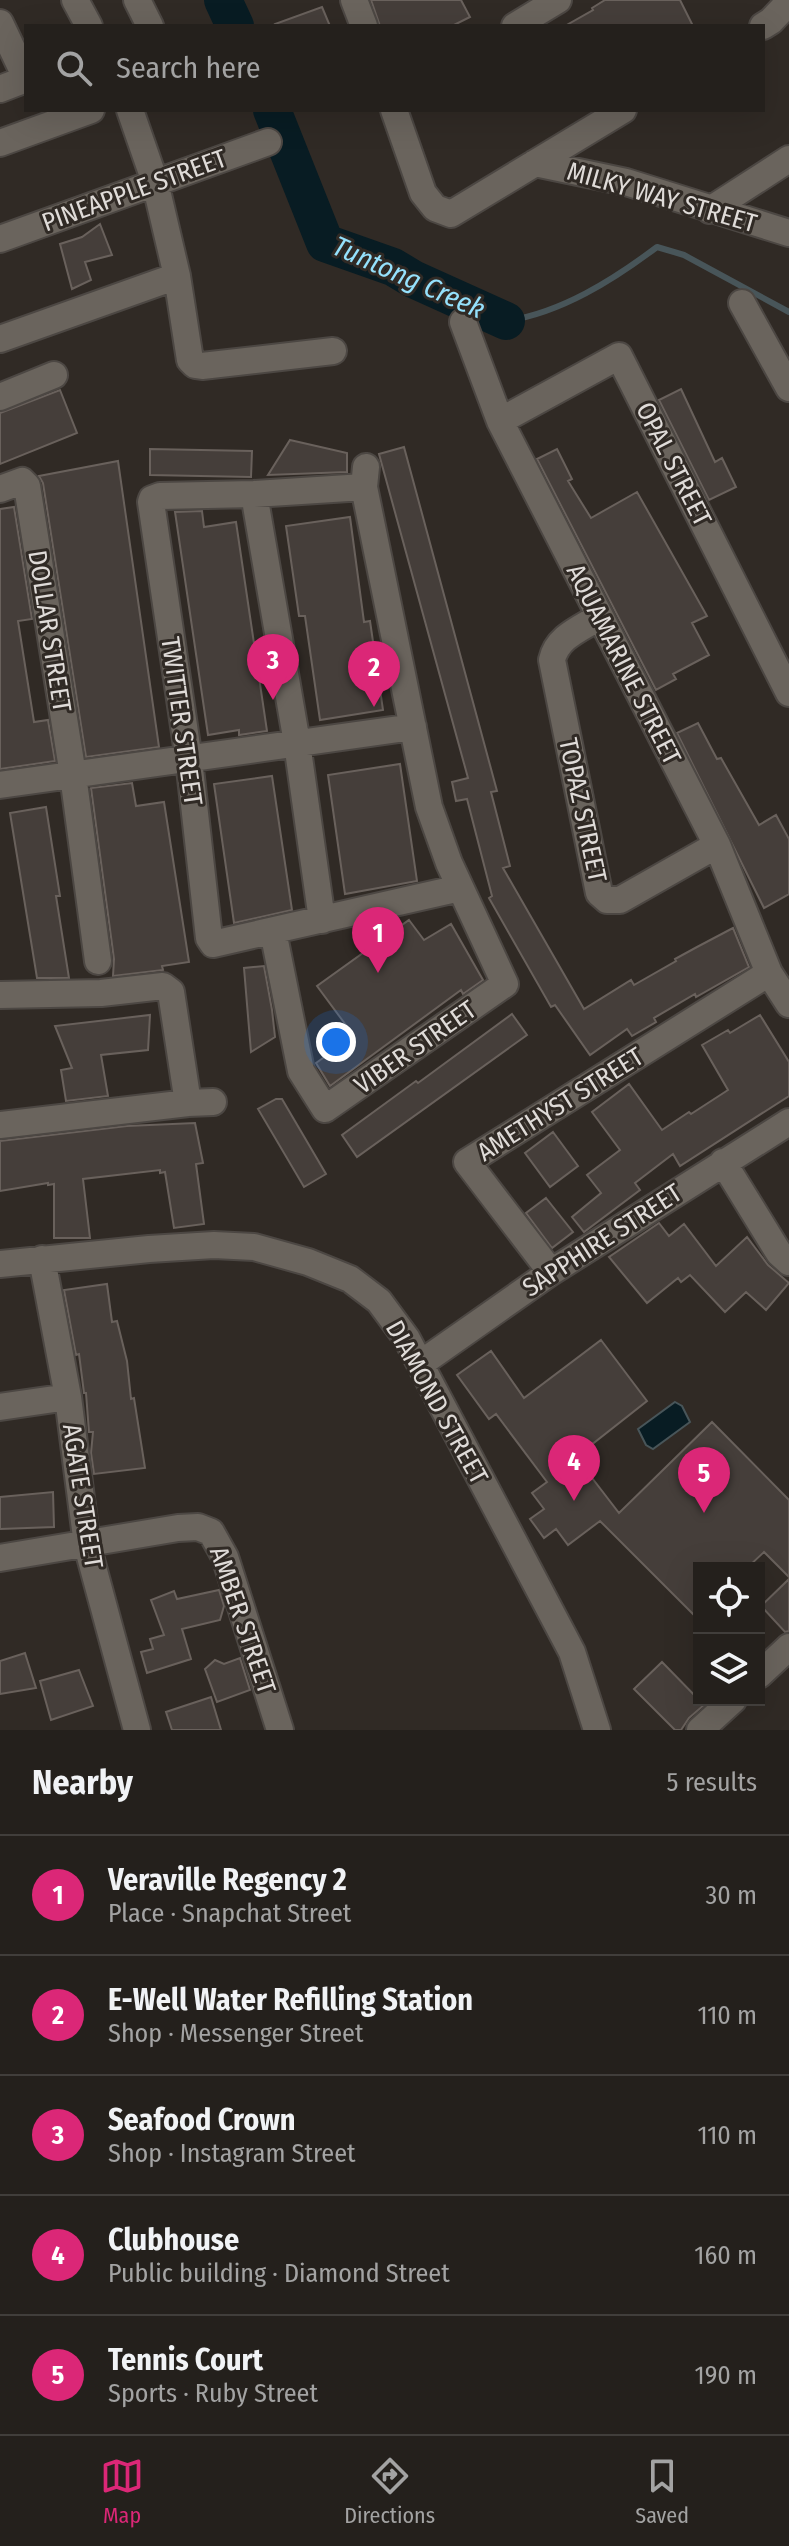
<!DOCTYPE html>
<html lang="en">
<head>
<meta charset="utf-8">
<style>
	:root { --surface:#24201c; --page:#302d29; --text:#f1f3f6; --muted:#a3a3a3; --line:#413e3b; --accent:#db2777 }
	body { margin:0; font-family:"Fira Sans Condensed",sans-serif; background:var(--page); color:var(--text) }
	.controls { position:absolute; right:24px; bottom:24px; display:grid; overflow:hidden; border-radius:0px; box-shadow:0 8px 32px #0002 }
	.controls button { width:72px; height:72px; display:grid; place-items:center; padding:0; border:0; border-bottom:2px solid var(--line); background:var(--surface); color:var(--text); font:40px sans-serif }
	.you { position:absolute; left:336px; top:1042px; width:28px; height:28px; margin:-20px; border:6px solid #fff; border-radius:50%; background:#1a73e8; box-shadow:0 0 0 12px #1a73e833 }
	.badge { display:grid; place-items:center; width:52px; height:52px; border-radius:50%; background:var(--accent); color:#fff; font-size:26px; font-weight:700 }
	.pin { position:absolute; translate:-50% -66px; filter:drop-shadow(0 2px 4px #0008) }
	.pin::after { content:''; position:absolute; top:42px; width:28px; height:24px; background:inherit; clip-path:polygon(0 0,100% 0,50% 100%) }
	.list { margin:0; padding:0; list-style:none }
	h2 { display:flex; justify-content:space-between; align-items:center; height:104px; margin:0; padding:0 32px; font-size:34px }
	h2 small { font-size:26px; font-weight:400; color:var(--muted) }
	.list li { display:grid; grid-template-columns:52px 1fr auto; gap:24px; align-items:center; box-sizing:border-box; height:120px; padding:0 32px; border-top:2px solid var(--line) }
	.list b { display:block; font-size:30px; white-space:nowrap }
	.list p { margin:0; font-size:26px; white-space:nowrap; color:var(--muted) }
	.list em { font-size:26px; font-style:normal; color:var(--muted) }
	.icon { flex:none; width:44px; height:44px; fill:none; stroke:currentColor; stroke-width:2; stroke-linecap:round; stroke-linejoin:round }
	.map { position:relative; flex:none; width:789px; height:1730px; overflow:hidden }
	.search { position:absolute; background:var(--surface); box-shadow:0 8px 32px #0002; left:24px; right:24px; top:24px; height:88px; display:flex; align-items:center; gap:20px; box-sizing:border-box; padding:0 28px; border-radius:0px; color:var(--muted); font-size:30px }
	.sheet { height:704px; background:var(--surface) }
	nav { display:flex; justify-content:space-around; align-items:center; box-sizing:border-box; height:112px; border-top:2px solid var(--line); background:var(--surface); font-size:22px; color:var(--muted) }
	nav a { display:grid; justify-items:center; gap:4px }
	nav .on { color:var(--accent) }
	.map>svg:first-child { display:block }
	.water { fill:#081c23; stroke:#485559; stroke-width:2 }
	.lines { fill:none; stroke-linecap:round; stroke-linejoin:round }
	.stream { stroke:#485559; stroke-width:6 }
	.river { stroke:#081c23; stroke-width:38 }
	.building { fill:#453e3a; stroke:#69615c; stroke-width:2 }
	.minor-casing { stroke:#4c4743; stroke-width:30 }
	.minor { stroke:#6a645d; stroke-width:26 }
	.labels { text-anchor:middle; stroke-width:6; stroke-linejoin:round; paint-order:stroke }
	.street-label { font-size:26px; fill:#dfdbd8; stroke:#302a25 }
	.water-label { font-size:28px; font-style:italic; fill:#95e1fc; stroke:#302a25 }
</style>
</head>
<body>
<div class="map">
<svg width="789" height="1730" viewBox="0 0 789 1730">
	<rect width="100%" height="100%" fill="#302a25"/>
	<!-- water -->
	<path class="water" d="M 675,1402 L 682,1406 L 690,1422 L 653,1449 L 646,1445 L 638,1429 Z"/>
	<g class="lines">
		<!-- stream -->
		<path class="stream" d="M 506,321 C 561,313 613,280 657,247 L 684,255 L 789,312"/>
		<!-- river -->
		<path class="river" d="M 223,0 L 235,26
			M 272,110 L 325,243 L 393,267 L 413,279 L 506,321"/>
	</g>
	<!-- building -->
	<path class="building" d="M 371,0 L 461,0 L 470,17 L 452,26 L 380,26 Z
		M 605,0 L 680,0 L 693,26 L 565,26 L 593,10 L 592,8 Z
		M 322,7 L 330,26 L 276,26 L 275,24 Z
		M 100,224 L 112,255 L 85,262 L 91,280 L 72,289 L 60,244 L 82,237 Z
		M 681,389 L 715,462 L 722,458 L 736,487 L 709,500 L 659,400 Z
		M 60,390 L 77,433 L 0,464 L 0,413 Z
		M 290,440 L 347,453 L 347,472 L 268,475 Z
		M 404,447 L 497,791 L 491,792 L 510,866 L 503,868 L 584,1009 L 631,980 L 634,985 L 676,961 L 675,959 L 697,947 L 733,928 L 749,967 L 696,997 L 695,994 L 654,1018 L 656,1022 L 632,1036 L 627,1029 L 590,1055 L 555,1005 L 551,1007 L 489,898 L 492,896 L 467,799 L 456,801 L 452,782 L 468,778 L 379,454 Z
		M 150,449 L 252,451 L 251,477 L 150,475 Z
		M 557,449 L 572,479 L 568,481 L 591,518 L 637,492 L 707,616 L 692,623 L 709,655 L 673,674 L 676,679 L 656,690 L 537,459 Z
		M 118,461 L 159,747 L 86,757 L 43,483 L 39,476 Z
		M 14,507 L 32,619 L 18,621 L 34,722 L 48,720 L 55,761 L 0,769 L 0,509 Z
		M 202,511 L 204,527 L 236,522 L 267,731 L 239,735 L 239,730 L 208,735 L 175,512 Z
		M 350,517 L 364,622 L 370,621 L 383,710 L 320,720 L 305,616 L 299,616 L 286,526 Z
		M 698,723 L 717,759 L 721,758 L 759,825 L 776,815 L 789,839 L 789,894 L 764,908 L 677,733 Z
		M 400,764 L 417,881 L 345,894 L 328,775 Z
		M 272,776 L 292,910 L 234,923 L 214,784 Z
		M 132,783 L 136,806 L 164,802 L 189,962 L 162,966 L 163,970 L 113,976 L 114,959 L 91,788 Z
		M 46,807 L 60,896 L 56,896 L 69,978 L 37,978 L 10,813 Z
		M 409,920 L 424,940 L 451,924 L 483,980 L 463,994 L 461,990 L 330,1086 L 316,1063 L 354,1036 L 317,986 Z
		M 264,966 L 272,1010 L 275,1037 L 251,1052 L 244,968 Z
		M 512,1014 L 527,1035 L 357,1157 L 342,1135 L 416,1081 L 418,1083 Z
		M 150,1015 L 148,1050 L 101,1055 L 108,1096 L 66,1101 L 61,1070 L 72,1068 L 55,1026 Z
		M 760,1015 L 789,1062 L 789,1096 L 680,1166 L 673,1154 L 635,1183 L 640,1190 L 584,1232 L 572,1217 L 601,1193 L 587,1175 L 620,1150 L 592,1112 L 629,1084 L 662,1130 L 689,1112 L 691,1114 L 728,1090 L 702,1045 L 728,1030 L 730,1033 Z
		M 276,1099 L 282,1099 L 326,1174 L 304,1187 L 258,1109 Z
		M 195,1123 L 203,1163 L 196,1164 L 204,1224 L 174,1228 L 165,1172 L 160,1173 L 160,1170 L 83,1179 L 90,1238 L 54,1238 L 54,1184 L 48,1185 L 48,1183 L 0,1191 L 0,1141 L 127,1126 Z
		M 553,1132 L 578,1166 L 550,1187 L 525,1153 Z
		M 546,1198 L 573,1232 L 552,1248 L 526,1213 Z
		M 659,1223 L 669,1236 L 684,1224 L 716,1266 L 747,1237 L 768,1265 L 789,1283 L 766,1310 L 746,1292 L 725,1312 L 690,1275 L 681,1282 L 678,1278 L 647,1303 L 609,1257 Z
		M 107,1284 L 112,1322 L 117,1321 L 127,1361 L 131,1399 L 134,1398 L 145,1468 L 94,1474 L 91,1453 L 93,1432 L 89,1432 L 86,1393 L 84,1393 L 79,1354 L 76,1355 L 64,1290 Z
		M 601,1340 L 647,1401 L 576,1457 L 619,1513 L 712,1422 L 789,1500 L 789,1577 L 764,1552 L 747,1568 L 699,1568 L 699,1620 L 600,1521 L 568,1545 L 556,1529 L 544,1538 L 530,1519 L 544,1509 L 532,1493 L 547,1482 L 496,1414 L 489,1419 L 457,1375 L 491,1351 L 524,1398 Z
		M 53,1492 L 54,1527 L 0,1529 L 0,1497 Z
		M 789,1579 L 789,1631 L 785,1632 L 761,1606 Z
		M 219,1590 L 224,1606 L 220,1620 L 182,1629 L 191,1659 L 147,1673 L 141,1652 L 153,1649 L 150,1639 L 164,1635 L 151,1600 L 174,1591 L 177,1599 Z
		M 25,1653 L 36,1688 L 0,1694 L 0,1661 Z
		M 240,1658 L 250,1690 L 217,1702 L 205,1669 L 215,1660 L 224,1664 Z
		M 662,1662 L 704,1705 L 689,1718 L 681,1730 L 675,1730 L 634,1689 Z
		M 79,1670 L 93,1706 L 51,1720 L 40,1681 Z
		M 211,1697 L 221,1730 L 172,1730 L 166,1712 Z"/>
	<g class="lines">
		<defs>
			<path id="minor" d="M 75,0 L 89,26
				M 137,0 L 150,26
				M 354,0 L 364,26
				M 0,23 L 26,78
				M 515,26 L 558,0
				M 763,26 L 771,21 L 789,2
				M 0,89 L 26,79
				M 130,110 L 155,182 L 177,276 L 190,360 L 195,365 L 202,366 L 333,351
				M 394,110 L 423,193 L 435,208 L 451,214 L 623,110
				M 0,143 L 91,110
				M 535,163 L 626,182 L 789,233
				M 710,210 L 789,159
				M 0,239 L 268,142
				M 742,303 L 789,388
				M 463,322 L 500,421 L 717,845 L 769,973 L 789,1004
				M 0,339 L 177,276
				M 0,397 L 54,375
				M 500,421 L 619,356 L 789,693
				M 364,487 L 254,494 L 160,496 L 152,499 L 151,502 L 189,760 L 209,938 L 213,944 L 460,888
				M 0,489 L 22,481 L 27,486 L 73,775 L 98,961
				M 254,494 L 297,743 L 322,920
				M 599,617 C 580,629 557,637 552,660 L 599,893 L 607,900 L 620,900 L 717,845
				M 0,785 L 413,727
				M 273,931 L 301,1071 L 325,1109 L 505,984 L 449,863 L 429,807 L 364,487 L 366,467
				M 0,995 L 101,993 L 163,986 L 171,992 L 188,1103
				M 0,1125 L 188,1103 L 213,1102
				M 723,1162 L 779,1253 L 789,1262
				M 42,1259 L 68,1397 L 87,1545 L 137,1730
				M 0,1264 L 149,1249 L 214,1245 L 254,1247 L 308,1262 L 350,1279 L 379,1301 L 407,1339 L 572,1652 L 597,1730
				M 551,1272 L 467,1162 L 769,973
				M 420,1364 L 551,1272 L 789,1122
				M 0,1407 L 68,1397
				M 0,1558 L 178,1528 L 198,1527 L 211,1532 L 225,1557 L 280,1730
				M 759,1675 L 789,1647
				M 700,1730 L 733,1700"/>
		</defs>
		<!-- minor casing -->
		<use href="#minor" class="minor-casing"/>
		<!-- minor -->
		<use href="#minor" class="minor"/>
	</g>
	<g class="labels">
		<!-- street labels -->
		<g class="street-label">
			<text transform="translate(134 190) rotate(-20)" y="9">PINEAPPLE STREET</text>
			<text transform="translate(662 197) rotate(16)" y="9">MILKY WAY STREET</text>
			<text transform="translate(674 464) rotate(63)" y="9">OPAL STREET</text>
			<text transform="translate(50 631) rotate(81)" y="9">DOLLAR STREET</text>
			<text transform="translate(624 664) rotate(63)" y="9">AQUAMARINE STREET</text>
			<text transform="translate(182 721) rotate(82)" y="9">TWITTER STREET</text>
			<text transform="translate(583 810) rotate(78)" y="9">TOPAZ STREET</text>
			<text transform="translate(415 1047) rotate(-35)" y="9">VIBER STREET</text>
			<text transform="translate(560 1104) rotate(-32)" y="9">AMETHYST STREET</text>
			<text transform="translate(602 1240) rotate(-33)" y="9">SAPPHIRE STREET</text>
			<text transform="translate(437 1402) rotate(61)" y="9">DIAMOND STREET</text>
			<text transform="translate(83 1496) rotate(81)" y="9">AGATE STREET</text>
			<text transform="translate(243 1620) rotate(71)" y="9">AMBER STREET</text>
		</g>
		<!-- water labels -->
		<g class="water-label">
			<text transform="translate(409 277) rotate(24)" y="10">Tuntong Creek</text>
		</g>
	</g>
</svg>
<div class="controls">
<button><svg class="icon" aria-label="locate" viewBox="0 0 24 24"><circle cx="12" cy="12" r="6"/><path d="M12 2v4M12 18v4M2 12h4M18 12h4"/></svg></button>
<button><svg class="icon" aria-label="layers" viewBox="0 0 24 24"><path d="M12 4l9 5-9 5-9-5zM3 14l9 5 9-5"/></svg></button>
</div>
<div class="you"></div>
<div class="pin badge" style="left:378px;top:973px">1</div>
<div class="pin badge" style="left:374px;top:707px">2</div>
<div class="pin badge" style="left:273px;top:700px">3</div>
<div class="pin badge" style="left:574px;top:1501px">4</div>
<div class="pin badge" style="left:704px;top:1513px">5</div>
<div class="search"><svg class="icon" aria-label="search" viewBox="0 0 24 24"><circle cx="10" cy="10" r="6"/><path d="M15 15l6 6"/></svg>Search here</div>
</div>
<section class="sheet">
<h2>Nearby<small>5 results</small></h2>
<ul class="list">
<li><span class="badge">1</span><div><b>Veraville Regency 2</b><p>Place · Snapchat Street</p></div><em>30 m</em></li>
<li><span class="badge">2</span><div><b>E-Well Water Refilling Station</b><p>Shop · Messenger Street</p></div><em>110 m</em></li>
<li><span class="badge">3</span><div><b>Seafood Crown</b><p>Shop · Instagram Street</p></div><em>110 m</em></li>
<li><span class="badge">4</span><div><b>Clubhouse</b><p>Public building · Diamond Street</p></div><em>160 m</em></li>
<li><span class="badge">5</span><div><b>Tennis Court</b><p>Sports · Ruby Street</p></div><em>190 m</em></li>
</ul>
</section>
<nav>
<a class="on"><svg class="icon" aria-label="map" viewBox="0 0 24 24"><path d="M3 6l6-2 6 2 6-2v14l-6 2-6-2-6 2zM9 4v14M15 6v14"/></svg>Map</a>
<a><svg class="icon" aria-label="directions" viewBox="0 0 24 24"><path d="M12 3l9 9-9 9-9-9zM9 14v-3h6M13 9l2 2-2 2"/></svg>Directions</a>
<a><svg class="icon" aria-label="saved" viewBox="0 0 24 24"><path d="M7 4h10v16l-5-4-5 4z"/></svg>Saved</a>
</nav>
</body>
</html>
